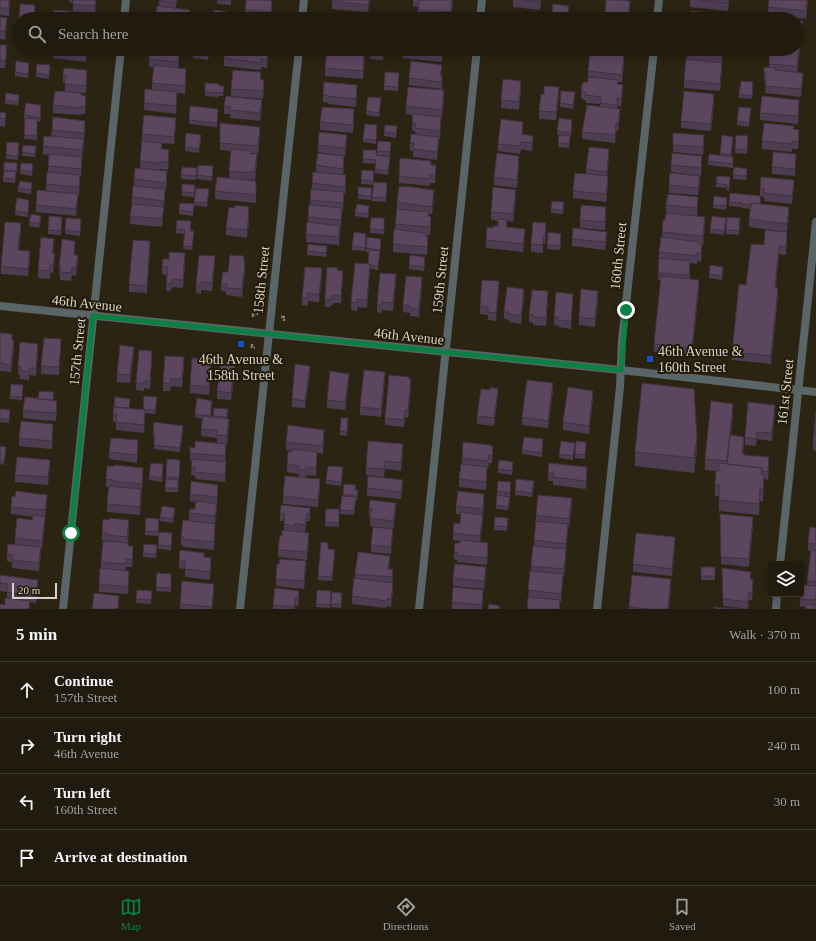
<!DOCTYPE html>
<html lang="en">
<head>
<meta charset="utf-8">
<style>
	:root { --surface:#201b0e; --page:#2d281c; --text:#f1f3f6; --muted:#a2a19e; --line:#3d392e; --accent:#0b8043 }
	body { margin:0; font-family:Georgia,serif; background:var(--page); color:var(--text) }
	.controls { position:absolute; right:12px; bottom:12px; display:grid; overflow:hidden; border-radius:4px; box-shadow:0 2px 10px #0003 }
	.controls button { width:36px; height:36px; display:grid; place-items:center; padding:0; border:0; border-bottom:1px solid var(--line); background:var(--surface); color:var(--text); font:20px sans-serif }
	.scale { position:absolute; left:12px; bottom:10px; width:45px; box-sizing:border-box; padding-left:4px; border:2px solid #d8d3c8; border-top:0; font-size:11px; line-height:14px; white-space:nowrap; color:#d8d3c8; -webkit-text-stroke:3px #221b08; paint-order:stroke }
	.stop { position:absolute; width:12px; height:12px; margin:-9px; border:3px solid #0b8043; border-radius:50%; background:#fff }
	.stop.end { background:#0b8043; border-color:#fff; box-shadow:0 1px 4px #0008 }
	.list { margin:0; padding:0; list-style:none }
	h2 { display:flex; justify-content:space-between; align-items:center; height:52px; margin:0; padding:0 16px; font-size:17px }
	h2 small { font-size:13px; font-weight:400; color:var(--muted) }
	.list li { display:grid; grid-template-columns:26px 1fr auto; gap:12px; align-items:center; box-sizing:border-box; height:56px; padding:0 16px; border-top:1px solid var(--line) }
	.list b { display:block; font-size:15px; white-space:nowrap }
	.list p { margin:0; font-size:13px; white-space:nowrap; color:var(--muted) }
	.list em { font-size:13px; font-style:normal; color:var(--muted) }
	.icon { flex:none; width:22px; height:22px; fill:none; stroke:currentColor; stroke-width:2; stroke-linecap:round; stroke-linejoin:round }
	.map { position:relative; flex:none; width:816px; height:609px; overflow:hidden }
	.search { position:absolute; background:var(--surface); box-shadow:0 2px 10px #0003; left:12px; right:12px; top:12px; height:44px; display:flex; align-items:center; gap:10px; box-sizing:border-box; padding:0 14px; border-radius:22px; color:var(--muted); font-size:15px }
	.sheet { height:276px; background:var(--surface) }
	nav { display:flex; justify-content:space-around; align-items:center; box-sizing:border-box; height:56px; border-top:1px solid var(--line); background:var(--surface); font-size:11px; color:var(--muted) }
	nav a { display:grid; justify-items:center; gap:2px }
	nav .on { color:var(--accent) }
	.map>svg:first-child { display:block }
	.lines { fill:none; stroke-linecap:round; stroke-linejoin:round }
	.path { stroke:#837d6e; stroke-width:2.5; stroke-dasharray:4 2; stroke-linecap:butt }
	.minor { stroke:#596567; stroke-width:8 }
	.tertiary { stroke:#596567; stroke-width:8 }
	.wall { fill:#4e3c51 }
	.shaded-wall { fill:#403142 }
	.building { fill:#5b465e; stroke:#403142 }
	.route { stroke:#0b8043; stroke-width:5 }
	.transit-dot { fill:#1a4fb4; stroke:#221b08; stroke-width:1.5 }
	.labels { text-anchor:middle; stroke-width:4; stroke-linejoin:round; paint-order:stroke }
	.street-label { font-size:14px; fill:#d8d3c8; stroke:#221b08 }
	.poi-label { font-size:14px; fill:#d8d3c8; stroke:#221b08; text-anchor:start }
</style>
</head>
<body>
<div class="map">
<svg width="816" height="609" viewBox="0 0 816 609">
	<rect width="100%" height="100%" fill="#2b2412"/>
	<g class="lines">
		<!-- path -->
		<path class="path" d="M 253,317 L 253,313 L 258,314
			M 281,317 L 285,317 L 284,321
			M 252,344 L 252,348 L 255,348"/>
		<!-- minor -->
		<path class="minor" d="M 124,19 L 126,0
			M 302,19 L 304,0
			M 480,19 L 482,0
			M 657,19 L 659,0
			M 780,564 L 816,222
			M 63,609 L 121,49
			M 240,609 L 299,49
			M 419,609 L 477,49
			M 597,609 L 620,387 L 622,340 L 654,49
			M 776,609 L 777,594"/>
		<!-- tertiary -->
		<path class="tertiary" d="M 0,306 L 621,370 L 816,392"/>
	</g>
	<!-- wall -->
	<path class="wall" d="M 0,0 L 10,0 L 9,16 L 0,15 Z
		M 69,0 L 96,0 L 95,14 L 91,14 L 91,19 L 73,12 L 73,3 L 69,2 Z
		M 159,0 L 177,0 L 176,8 L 159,7 Z
		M 217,0 L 231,0 L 231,5 L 217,4 Z
		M 332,0 L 370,0 L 368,12 L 332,9 Z
		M 413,0 L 453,0 L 451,19 L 436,19 L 418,18 L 418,7 L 413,6 Z
		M 513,0 L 541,0 L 540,10 L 513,7 Z
		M 690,0 L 729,0 L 728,11 L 690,7 Z
		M 769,0 L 808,0 L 806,19 L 768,15 Z
		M 272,8 L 271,19 L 230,19 L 245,14 L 245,10 Z
		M 630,9 L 629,19 L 605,19 L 605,15 Z
		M 0,17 L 7,26 L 5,40 L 0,39 Z
		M 797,21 L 803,29 L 802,37 L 800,37 L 800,51 L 797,72 L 803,80 L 801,97 L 765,93 L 766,81 L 764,81 L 764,73 L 769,67 L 769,64 L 797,49 Z
		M 19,34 L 19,49 L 31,49 L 31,51 L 18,50 Z
		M 0,45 L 7,53 L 5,68 L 0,68 Z
		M 53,49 L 87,49 L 86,62 L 53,58 Z
		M 150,49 L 180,49 L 178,68 L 186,76 L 185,94 L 177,93 L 176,114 L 144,110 L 144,103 L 152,90 L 152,83 L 154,67 L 149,67 L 149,59 Z
		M 210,49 L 208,60 L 193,58 L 193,54 Z
		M 384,49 L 383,60 L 370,59 L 370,55 Z
		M 403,49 L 443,49 L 442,62 L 403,58 Z
		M 566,49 L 581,49 L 581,53 L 578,53 L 578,55 L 566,53 Z
		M 723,49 L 720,91 L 684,88 L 684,80 L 687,59 L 687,53 Z
		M 744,49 L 759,49 L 758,55 L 744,54 Z
		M 365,53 L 363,79 L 325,76 L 325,68 Z
		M 268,57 L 267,68 L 261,67 L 261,70 L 224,66 L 224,58 Z
		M 624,63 L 622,82 L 618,82 L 618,84 L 623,92 L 621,106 L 617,106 L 617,108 L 620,116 L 618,131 L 616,131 L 615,143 L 582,139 L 582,132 L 600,107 L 600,104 L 586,103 L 586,101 L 581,98 L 581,90 L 588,82 L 588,71 Z
		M 29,67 L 28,78 L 15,76 L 15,72 Z
		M 50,69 L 49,79 L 36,77 L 36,73 Z
		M 442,72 L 441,76 L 442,83 L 442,89 L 409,85 L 409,78 Z
		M 399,73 L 398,91 L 384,90 L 384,86 Z
		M 63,75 L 87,78 L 86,93 L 65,92 L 65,83 L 63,82 Z
		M 261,79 L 264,87 L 263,99 L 231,96 L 231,89 Z
		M 219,86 L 224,90 L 223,96 L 218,96 L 218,97 L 205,96 L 205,92 Z
		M 753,86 L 752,99 L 739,98 L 739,94 Z
		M 521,89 L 519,110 L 501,108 L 501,100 Z
		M 357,93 L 356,107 L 328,104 L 328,103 L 323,102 L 323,95 Z
		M 559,95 L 556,120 L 539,119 L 539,111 Z
		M 575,96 L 573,109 L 560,107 L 560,103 Z
		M 444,98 L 442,118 L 441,118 L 440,139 L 439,139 L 437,160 L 413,157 L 413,151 L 410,151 L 410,143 L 415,134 L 415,131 L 412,131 L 413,115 L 406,114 L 406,106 Z
		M 19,99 L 18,105 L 5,104 L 5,100 Z
		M 381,102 L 379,117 L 366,115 L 366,111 Z
		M 714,102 L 711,131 L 681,128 L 681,121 Z
		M 86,103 L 85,114 L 81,114 L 81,115 L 53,113 L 53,105 Z
		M 224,106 L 262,108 L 260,121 L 230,118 L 230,114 L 224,114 Z
		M 799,108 L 798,124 L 760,120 L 760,113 Z
		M 41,109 L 40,122 L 37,121 L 37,140 L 24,139 L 25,119 L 24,119 L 24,115 Z
		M 0,112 L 6,113 L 5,127 L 0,126 Z
		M 751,112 L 749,127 L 737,125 L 737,121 Z
		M 218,113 L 217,127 L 189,124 L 189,120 Z
		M 354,117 L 353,133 L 320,130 L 320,122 Z
		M 220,123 L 260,134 L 258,154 L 252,153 L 257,162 L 255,180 L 250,179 L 250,180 L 256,181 L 256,203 L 215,199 L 215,191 L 229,178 L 231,151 L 220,150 Z
		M 572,124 L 571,136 L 570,136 L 569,148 L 558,147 L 559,135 L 557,134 L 557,131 Z
		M 176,125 L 174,144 L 162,143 L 162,149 L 169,157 L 168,170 L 160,169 L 159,170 L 167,179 L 166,190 L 165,190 L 162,227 L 130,224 L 132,197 L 134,186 L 134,179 L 140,168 L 142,134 Z
		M 85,129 L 82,158 L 81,177 L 80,176 L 79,195 L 78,195 L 76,216 L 36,212 L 36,205 L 46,190 L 46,184 L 48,172 L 49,155 L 43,154 L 43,146 L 51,137 L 52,130 Z
		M 377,129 L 376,144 L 363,142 L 363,139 Z
		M 794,129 L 799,137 L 798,149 L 792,149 L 792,152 L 762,149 L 762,141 Z
		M 397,130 L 396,138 L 384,136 L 384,132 Z
		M 523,130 L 522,134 L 533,143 L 532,151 L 521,149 L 520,154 L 498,151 L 498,144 Z
		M 722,135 L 733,140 L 731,157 L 733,161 L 733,168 L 708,165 L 708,161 L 720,156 Z
		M 201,139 L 199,153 L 185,151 L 185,147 Z
		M 748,139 L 747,154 L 735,153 L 735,149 Z
		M 347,143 L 345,156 L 318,152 L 318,145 Z
		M 704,143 L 703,155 L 673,152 L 673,145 Z
		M 23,145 L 36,150 L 35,157 L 22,156 Z
		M 391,146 L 390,156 L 377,155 L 377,151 Z
		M 19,147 L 18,160 L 6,159 L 6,155 Z
		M 363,150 L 390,161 L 388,175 L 375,173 L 375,164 L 363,163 Z
		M 609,157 L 607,176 L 608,184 L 606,202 L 573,198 L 573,191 L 586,174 L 586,169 Z
		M 4,162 L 17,167 L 15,183 L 3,182 Z
		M 796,162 L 795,176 L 772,174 L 772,167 Z
		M 519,163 L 517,188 L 494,185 L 494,177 Z
		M 344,164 L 343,175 L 346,183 L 345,194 L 344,194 L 343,211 L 342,211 L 339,245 L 306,242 L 306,234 L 308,222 L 308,217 L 312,189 L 312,183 L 316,172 L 316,165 Z
		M 702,164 L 701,176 L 671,172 L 671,165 Z
		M 431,165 L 436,173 L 435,183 L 430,183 L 430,186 L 399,183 L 399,176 Z
		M 33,168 L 32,176 L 20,174 L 20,170 Z
		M 213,170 L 212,181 L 197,179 L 197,175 Z
		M 197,172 L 196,180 L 181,179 L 181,175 Z
		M 747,173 L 746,180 L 733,179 L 733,175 Z
		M 374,175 L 373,185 L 361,184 L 361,180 Z
		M 730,181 L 729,191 L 727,191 L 727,188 L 716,187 L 716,183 Z
		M 182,184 L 195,185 L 194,197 L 182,196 Z
		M 700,184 L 698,195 L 669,193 L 669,185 Z
		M 32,187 L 31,194 L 18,192 L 18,188 Z
		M 387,187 L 386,202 L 372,201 L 372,197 Z
		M 372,188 L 371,200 L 358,199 L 358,195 Z
		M 794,188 L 792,204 L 764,201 L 764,197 L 761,196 L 760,204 L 789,215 L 787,232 L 749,227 L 749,219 L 751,209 L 742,208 L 742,207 L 729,206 L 729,202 L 760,196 L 760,189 Z
		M 209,193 L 207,207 L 194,205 L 194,202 Z
		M 434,197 L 432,214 L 429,214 L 431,224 L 430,235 L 426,235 L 428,244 L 427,255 L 393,252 L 393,244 L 395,229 L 397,202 Z
		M 516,197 L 513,222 L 507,221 L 507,227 L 525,237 L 523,252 L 486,248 L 486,240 L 493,228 L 498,226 L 498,221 L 491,220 L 491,212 Z
		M 727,202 L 726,210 L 713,208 L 713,205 Z
		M 29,203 L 28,217 L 15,215 L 15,211 Z
		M 666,205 L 698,205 L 697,216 L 705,225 L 703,244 L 699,244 L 702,252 L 701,262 L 697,261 L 697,264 L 690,263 L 690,279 L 699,288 L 692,356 L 654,352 L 654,344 L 661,281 L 658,280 L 659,252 L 662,237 L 662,232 L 666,213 Z
		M 564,206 L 563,214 L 551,213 L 551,209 Z
		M 194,208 L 193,216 L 179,214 L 179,210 Z
		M 369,210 L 368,218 L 355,216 L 355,212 Z
		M 606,215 L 605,230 L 580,228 L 580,220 Z
		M 371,218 L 384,218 L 384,234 L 370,233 Z
		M 41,220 L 39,228 L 29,226 L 29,222 Z
		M 62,221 L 61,235 L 48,234 L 48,230 Z
		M 249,222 L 247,238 L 226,235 L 226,228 Z
		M 726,222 L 724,235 L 710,233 L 710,229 Z
		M 740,222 L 739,235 L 726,234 L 726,230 Z
		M 81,223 L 80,236 L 65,234 L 65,230 Z
		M 191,225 L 191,231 L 194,235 L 192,250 L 183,249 L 185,234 L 176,233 L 176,229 Z
		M 21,231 L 19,250 L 30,259 L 28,276 L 1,274 L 1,266 Z
		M 546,231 L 545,244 L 543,244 L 543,253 L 531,252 L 531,244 Z
		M 366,238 L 365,251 L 352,250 L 352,246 Z
		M 561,238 L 560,250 L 547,249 L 547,245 Z
		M 572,239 L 607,239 L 605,250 L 572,246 Z
		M 787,240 L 786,255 L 779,254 L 776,288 L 778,296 L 771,364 L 732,360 L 732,352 L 764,245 Z
		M 381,243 L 378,270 L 370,269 L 367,308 L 357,307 L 357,311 L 351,310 L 351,302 L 368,264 L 369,253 L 366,252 L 366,248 Z
		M 54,246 L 53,254 L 55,261 L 53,273 L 50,273 L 50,279 L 38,278 L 38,270 Z
		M 75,248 L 75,255 L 78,263 L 76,276 L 72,275 L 71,281 L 60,280 L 60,275 L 59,275 L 59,267 Z
		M 150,248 L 147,293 L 129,292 L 129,284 Z
		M 327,249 L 326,257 L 307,255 L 307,251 Z
		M 185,261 L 183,288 L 172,287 L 171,291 L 166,291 L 167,275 L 162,274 L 162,266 Z
		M 425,261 L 424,271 L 409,269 L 409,265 Z
		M 244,262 L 245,270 L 242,297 L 226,295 L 226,292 L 221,291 L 221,284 L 228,272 Z
		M 215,264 L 212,291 L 201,290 L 201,294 L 196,293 L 196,286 Z
		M 338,270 L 343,278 L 341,303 L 333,303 L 333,305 L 331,305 L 330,307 L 325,307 L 325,299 Z
		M 723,271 L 722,280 L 709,278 L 709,274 Z
		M 322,276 L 319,302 L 308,301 L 308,306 L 302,305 L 302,298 Z
		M 396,282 L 393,311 L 382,310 L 382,313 L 377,312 L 377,305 Z
		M 422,285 L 419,317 L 410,316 L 410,313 L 403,312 L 403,305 Z
		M 499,289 L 496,321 L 488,320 L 488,315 L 480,314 L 480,307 Z
		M 524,296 L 521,324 L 509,322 L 509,320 L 504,319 L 504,312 Z
		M 548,299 L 546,326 L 533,325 L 533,323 L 529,322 L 529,314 Z
		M 598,299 L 595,327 L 579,325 L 579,317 Z
		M 573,301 L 571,329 L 558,327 L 558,325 L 554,325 L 554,317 Z
		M 0,333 L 12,340 L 14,348 L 11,372 L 0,371 Z
		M 61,347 L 59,375 L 41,374 L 41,366 Z
		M 38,351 L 36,376 L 29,375 L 29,380 L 20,379 L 20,375 L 18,374 L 18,367 Z
		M 134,354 L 130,383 L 117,382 L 117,374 Z
		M 152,358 L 150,389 L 144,388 L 144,391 L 136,390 L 136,383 Z
		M 184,365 L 182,387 L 171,386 L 170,391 L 163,391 L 163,383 Z
		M 211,368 L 209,395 L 190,393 L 190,385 Z
		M 235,371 L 231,400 L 217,399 L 217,391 Z
		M 310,373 L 305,408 L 292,407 L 292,399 Z
		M 409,379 L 411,387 L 408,418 L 405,417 L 404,427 L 385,425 L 385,418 Z
		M 385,380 L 381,417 L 360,415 L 360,407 Z
		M 349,381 L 345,410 L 327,408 L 327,400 Z
		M 23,389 L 22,400 L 10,399 L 10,396 Z
		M 553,391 L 548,428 L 522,425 L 522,417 Z
		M 54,396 L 53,400 L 57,408 L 56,421 L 49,420 L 49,421 L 23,418 L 23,410 L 38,399 Z
		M 144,396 L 157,401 L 155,414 L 145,413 L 144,433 L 116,430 L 116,422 L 113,422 L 113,414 L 130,402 L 129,409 L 143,410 Z
		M 498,396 L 494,426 L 477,424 L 477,416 Z
		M 593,398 L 589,434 L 563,430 L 563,422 Z
		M 212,404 L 211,417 L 213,417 L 214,408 L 228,413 L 227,419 L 229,426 L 227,444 L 217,443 L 217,438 L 201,436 L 202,419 L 195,417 L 195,414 Z
		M 0,409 L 10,414 L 9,423 L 0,422 Z
		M 816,411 L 816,451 L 813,450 L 813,443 Z
		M 775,412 L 772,441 L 757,439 L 756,446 L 745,445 L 745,437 Z
		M 733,415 L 731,435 L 744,445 L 743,453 L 744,455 L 769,465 L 768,480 L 764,479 L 763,501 L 760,501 L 759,515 L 719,511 L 719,496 L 715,496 L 715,484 L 716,471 L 705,470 L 705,459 Z
		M 341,418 L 348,418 L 347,436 L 340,435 Z
		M 183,430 L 180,452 L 154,449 L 154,439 L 153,439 L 153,435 Z
		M 53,432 L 52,449 L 19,446 L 19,438 Z
		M 324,438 L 323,454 L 317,453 L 316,476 L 306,475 L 306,478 L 320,487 L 318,507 L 283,504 L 283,496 L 299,477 L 299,474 L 287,472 L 287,464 L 292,450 L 286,450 L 286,442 Z
		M 543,443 L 542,457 L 522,454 L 522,450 Z
		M 0,446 L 6,451 L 4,465 L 0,464 Z
		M 490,446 L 493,453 L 492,463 L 489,463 L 488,469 L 487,469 L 486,490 L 459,487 L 459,479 L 462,464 L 462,458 Z
		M 575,446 L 573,460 L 559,458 L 559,454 Z
		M 586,446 L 585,459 L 575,458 L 575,454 Z
		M 138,448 L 137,463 L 109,459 L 109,452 Z
		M 226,451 L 225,462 L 226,470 L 225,482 L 195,479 L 195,475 L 191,475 L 192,460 L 190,460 L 190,453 Z
		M 403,452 L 401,471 L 385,469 L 384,477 L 366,475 L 366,468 Z
		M 635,452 L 697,452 L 694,473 L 635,466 Z
		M 180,464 L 178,492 L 165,492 L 166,477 Z
		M 513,466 L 512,475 L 498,473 L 498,469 Z
		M 50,468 L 48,485 L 15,482 L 15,475 Z
		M 163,468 L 162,482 L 149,480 L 149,476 Z
		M 343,471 L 341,486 L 326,484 L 326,480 Z
		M 548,473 L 587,474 L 586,489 L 553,485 L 553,481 L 548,481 Z
		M 143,476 L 140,515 L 107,512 L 107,504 L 108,487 L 106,487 L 106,479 Z
		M 534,485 L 532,497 L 515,495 L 515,491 Z
		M 511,486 L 510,497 L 505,496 L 510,500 L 508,510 L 496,509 L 497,495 L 497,491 Z
		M 367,488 L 403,488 L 401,499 L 367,496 Z
		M 356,490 L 358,494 L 357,500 L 356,500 L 354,515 L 340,514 L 343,494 Z
		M 218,492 L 217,505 L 215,524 L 189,521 L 189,513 L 195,509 L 196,502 L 190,501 L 190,494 Z
		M 484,501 L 480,542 L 488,551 L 487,565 L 457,562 L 457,560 L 454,559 L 454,552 L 460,543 L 461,541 L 453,540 L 453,533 L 460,524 L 461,514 L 456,514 L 456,506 Z
		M 47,502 L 45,517 L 45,524 L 42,549 L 41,548 L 39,571 L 12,568 L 12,562 L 7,561 L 7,554 L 15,544 L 15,538 L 32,520 L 33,517 L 11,514 L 11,507 Z
		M 572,506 L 569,527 L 568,527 L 564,577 L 563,577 L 561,602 L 560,602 L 560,609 L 527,609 L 531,566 L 534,546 L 536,515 Z
		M 310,508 L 310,521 L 307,521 L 305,532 L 309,540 L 307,560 L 278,557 L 278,550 L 284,530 L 284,521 L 280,521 L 280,513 Z
		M 326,509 L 339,509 L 339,527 L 325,526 Z
		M 369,509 L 396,511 L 393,529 L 391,554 L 371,552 L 371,545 L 385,528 L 370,526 L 370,517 L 369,516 Z
		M 175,511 L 173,523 L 160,521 L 160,517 Z
		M 720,514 L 753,525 L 749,567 L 721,564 Z
		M 508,522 L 507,531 L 494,530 L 494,526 Z
		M 159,523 L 158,536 L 145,535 L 145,531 Z
		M 129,528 L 128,543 L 128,546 L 133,554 L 132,567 L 126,567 L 126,571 L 129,579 L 128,594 L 99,592 L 99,584 L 101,568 L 101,562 L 107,541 L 102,540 L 102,532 Z
		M 816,528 L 816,609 L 800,606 L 800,599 L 807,586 L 811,551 L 808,551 L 808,543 Z
		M 215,531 L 214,550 L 183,547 L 183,545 L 181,545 L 181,537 Z
		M 172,537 L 171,550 L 158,549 L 158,545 Z
		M 675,545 L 672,576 L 633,572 L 633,564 Z
		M 157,549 L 156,558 L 143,557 L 143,553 Z
		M 328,549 L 335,554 L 332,581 L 318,580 L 318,576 Z
		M 204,557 L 211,566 L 210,580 L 185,577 L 185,569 L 179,568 L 179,561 Z
		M 390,563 L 389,569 L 393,577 L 392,583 L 393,591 L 391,607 L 387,606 L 386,608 L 352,604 L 352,596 L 355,578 L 355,574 Z
		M 701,567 L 715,567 L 715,580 L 701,580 Z
		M 722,568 L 751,579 L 753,587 L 752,600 L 749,600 L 748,609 L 723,606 Z
		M 306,569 L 304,589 L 276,586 L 276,579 Z
		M 157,573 L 171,574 L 171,592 L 156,591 Z
		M 0,575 L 38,588 L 36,603 L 30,602 L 30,609 L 0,609 L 5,605 L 7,598 L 7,592 L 0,591 Z
		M 486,575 L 484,589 L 453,586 L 453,578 Z
		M 632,575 L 671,587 L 669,609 L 629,609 Z
		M 275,588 L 299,598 L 298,606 L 295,605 L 295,609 L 273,609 Z
		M 137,590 L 152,591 L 151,604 L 136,603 Z
		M 214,591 L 212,609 L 180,609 L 180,604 Z
		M 331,591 L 330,608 L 316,607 L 316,604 Z
		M 332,592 L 342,597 L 341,608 L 331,607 Z
		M 483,598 L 482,609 L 452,609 L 452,602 Z"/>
	<!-- shaded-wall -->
	<path class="shaded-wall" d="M 9,0 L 10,0 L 9,16 Z
		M 453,0 L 453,6 L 451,19 L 451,12 Z
		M 807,0 L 808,0 L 806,19 L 806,11 Z
		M 272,1 L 272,8 L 271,19 L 271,12 Z
		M 630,1 L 630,9 L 629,19 L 628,19 Z
		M 7,18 L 7,26 L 5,40 L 5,32 Z
		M 800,43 L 800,51 L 797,74 L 797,66 Z
		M 7,45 L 7,53 L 5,68 L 5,61 Z
		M 86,49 L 87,49 L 86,62 Z
		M 180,49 L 178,70 L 178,62 Z
		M 268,49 L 268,57 L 267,68 L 267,60 Z
		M 365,49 L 365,53 L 363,79 L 363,71 Z
		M 442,49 L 443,49 L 442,62 Z
		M 624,55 L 624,63 L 622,82 L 622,75 Z
		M 722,63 L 722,70 L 720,91 L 720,84 Z
		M 186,69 L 186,76 L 185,94 L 185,86 Z
		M 87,70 L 87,78 L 86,93 L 86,86 Z
		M 803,73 L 803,80 L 801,97 L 801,89 Z
		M 521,81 L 521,89 L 519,110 L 519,102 Z
		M 623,85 L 623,92 L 621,106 L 621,99 Z
		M 559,87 L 559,95 L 556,120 L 556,112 Z
		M 444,90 L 444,98 L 442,118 L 442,110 Z
		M 177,92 L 177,100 L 176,114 L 176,106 Z
		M 714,94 L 714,102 L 711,131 L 711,124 Z
		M 262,100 L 262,108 L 260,121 L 260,113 Z
		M 799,100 L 799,108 L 798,124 L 798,116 Z
		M 354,109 L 354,117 L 353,133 L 353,125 Z
		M 620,109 L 620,116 L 618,131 L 618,123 Z
		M 441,117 L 441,124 L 440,139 L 440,131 Z
		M 176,118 L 176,125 L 174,144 L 174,137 Z
		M 85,121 L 85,129 L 84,141 L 84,133 Z
		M 616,123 L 616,131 L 615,143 L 615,135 Z
		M 260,127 L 260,134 L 258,154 L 258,146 Z
		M 799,130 L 799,137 L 798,149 L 798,142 Z
		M 347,135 L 347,143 L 345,156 L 345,148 Z
		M 533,136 L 533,143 L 532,151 L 532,143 Z
		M 439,137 L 439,144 L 437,160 L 437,152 Z
		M 84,139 L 84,147 L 82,158 L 82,150 Z
		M 609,149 L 609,157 L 607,179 L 607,172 Z
		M 169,150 L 169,157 L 168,170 L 168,162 Z
		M 257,154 L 257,162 L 255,180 L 255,172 Z
		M 796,154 L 796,162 L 795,176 L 795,169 Z
		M 344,156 L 344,164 L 343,177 L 343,169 Z
		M 519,156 L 519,163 L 517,188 L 517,180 Z
		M 702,156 L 702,164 L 701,176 L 701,168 Z
		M 82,157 L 82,164 L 81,177 L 81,169 Z
		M 436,165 L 436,173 L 435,183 L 435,176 Z
		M 167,171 L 167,179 L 166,190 L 166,183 Z
		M 80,175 L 80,183 L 79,195 L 79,187 Z
		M 346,175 L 346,183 L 345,194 L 345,187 Z
		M 608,176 L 608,184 L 606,202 L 606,194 Z
		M 700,176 L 700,184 L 698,195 L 698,188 Z
		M 794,180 L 794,188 L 792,204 L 792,196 Z
		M 165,189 L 165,197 L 162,227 L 162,219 Z
		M 434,190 L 434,197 L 432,214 L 432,207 Z
		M 516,190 L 516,197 L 513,222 L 513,214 Z
		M 344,192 L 344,200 L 343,211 L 343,203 Z
		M 78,194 L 78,201 L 76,216 L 76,209 Z
		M 698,197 L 698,205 L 697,216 L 697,208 Z
		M 606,207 L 606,215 L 605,230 L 605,222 Z
		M 789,207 L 789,215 L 787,232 L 787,224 Z
		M 342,208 L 342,216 L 341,228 L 341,220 Z
		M 249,214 L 249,222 L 247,238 L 247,230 Z
		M 431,217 L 431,224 L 430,235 L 430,227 Z
		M 705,217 L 705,225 L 703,244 L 703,236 Z
		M 21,223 L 21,231 L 18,257 L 18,250 Z
		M 546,223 L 546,231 L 545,244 L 545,236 Z
		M 340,226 L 340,234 L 339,245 L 339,237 Z
		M 525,229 L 525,237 L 523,252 L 523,244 Z
		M 607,232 L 607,239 L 605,250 L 605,242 Z
		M 787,232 L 787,240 L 786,255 L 786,247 Z
		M 428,237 L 428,244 L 427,255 L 427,247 Z
		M 54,239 L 54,246 L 52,261 L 52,253 Z
		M 150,241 L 150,248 L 147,293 L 147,286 Z
		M 702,244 L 702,252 L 701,262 L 701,254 Z
		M 779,246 L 779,254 L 775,296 L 775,288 Z
		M 30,251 L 30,259 L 28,276 L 28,269 Z
		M 185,253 L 185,261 L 183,288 L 183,280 Z
		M 55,254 L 55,261 L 53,273 L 53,265 Z
		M 78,255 L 78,263 L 76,276 L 76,268 Z
		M 215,256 L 215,264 L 212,291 L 212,283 Z
		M 245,262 L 245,270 L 242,297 L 242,289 Z
		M 370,264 L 370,272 L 367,308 L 367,300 Z
		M 322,268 L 322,276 L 319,302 L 319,295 Z
		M 343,271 L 343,278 L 341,303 L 341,296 Z
		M 396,274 L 396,282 L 393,311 L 393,303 Z
		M 422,277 L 422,285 L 419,317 L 419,309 Z
		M 699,280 L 699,288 L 692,356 L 692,348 Z
		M 499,281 L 499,289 L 496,321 L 496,313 Z
		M 778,288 L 778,296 L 771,364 L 771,356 Z
		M 524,289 L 524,296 L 521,324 L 521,316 Z
		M 548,291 L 548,299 L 546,326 L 546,318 Z
		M 598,291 L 598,299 L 595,327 L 595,319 Z
		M 573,294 L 573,301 L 571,329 L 571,321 Z
		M 61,339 L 61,347 L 59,375 L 59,367 Z
		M 14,340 L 14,348 L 11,372 L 11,365 Z
		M 38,344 L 38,351 L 36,376 L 36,368 Z
		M 134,347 L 134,354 L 130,383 L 130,375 Z
		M 152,351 L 152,358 L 150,389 L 150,381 Z
		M 184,357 L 184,365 L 182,387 L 182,379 Z
		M 211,360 L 211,368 L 209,395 L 209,387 Z
		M 235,363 L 235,371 L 231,400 L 231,393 Z
		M 310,366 L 310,373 L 305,408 L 305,401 Z
		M 385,372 L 385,380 L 381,417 L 381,409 Z
		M 349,374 L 349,381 L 345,410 L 345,402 Z
		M 411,379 L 411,387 L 408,418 L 408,410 Z
		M 553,383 L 553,391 L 548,428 L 548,421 Z
		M 498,389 L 498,396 L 494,426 L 494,418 Z
		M 593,391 L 593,398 L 589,434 L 589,426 Z
		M 57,401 L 57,408 L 56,421 L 56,413 Z
		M 733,404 L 733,415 L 727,468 L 727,461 Z
		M 775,405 L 775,412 L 772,441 L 772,433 Z
		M 145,410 L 145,418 L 144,433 L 144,425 Z
		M 405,410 L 405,417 L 404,427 L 404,420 Z
		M 229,419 L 229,426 L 227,444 L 227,436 Z
		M 53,424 L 53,432 L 52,449 L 52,441 Z
		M 324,430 L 324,438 L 323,454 L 323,446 Z
		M 744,437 L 744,445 L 742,460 L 742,453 Z
		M 697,438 L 697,452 L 694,473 L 694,458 Z
		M 138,440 L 138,448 L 137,463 L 137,455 Z
		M 226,444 L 226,451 L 225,464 L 225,456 Z
		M 403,444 L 403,452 L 401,471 L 401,463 Z
		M 317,452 L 317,459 L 316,476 L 316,468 Z
		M 769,457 L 769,465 L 768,480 L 768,472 Z
		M 50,460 L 50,468 L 48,485 L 48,477 Z
		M 226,462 L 226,470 L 225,482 L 225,475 Z
		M 487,467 L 487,474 L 486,490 L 486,482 Z
		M 587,467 L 587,474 L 586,489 L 586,481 Z
		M 143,468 L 143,476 L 142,492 L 142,484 Z
		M 764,475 L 764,486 L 763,501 L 763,490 Z
		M 320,479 L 320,487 L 318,507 L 318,500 Z
		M 403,480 L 403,488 L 401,499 L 401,492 Z
		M 218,485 L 218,492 L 217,505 L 217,497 Z
		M 141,489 L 141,497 L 140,515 L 140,507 Z
		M 760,489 L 760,501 L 759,515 L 759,504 Z
		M 484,494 L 483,523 L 480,544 L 480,536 Z
		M 47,495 L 47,502 L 45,517 L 45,524 L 42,549 L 42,541 L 45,517 L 45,510 Z
		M 572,498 L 572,506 L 569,527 L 569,519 Z
		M 396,503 L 396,511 L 393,529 L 393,521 Z
		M 217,504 L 217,511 L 215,524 L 215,516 Z
		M 307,513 L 307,521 L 305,532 L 305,525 Z
		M 753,517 L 753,525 L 749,567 L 749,559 Z
		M 129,520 L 129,528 L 127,545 L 127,537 Z
		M 215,524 L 215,531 L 214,550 L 214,542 Z
		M 568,524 L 568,532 L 566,551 L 566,544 Z
		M 393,529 L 393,536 L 391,554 L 391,547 Z
		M 309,533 L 309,540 L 307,560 L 307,552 Z
		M 675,537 L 675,545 L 672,576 L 672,569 Z
		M 488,543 L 488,551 L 487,565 L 487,558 Z
		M 133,546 L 133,554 L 132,567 L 132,560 Z
		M 41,547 L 41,554 L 39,571 L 39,563 Z
		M 566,549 L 566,557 L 564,577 L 564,569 Z
		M 211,558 L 211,566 L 210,580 L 210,572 Z
		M 306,561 L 306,569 L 304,589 L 304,581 Z
		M 486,567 L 486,575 L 484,589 L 484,581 Z
		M 129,571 L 129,579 L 128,594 L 128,587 Z
		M 563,574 L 563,582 L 561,602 L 561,594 Z
		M 671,579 L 671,587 L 669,609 L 668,609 Z
		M 753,579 L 753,587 L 752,600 L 752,593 Z
		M 38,580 L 38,588 L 36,603 L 36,596 Z
		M 393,583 L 393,591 L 391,607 L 391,600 Z
		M 214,584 L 214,591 L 212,609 Z
		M 483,590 L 483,598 L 482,609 L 482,605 Z
		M 299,591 L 299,598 L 298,606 L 298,598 Z
		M 749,592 L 749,600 L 748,609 L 748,602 Z"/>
	<!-- building -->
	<path class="building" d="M 0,0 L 9,0 L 9,8 L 0,8 Z
		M 73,0 L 95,0 L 95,6 L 73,4 Z
		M 159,0 L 177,0 L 176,3 L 159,1 Z
		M 217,0 L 231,0 L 231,1 Z
		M 246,0 L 266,0 L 272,1 L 271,12 L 245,10 Z
		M 332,0 L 369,0 L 368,5 L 332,1 Z
		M 419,0 L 452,0 L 451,12 L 418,10 Z
		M 523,0 L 540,0 L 540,2 Z
		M 606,0 L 619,0 L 630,1 L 628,18 L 605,15 Z
		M 700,0 L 728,0 L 728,3 Z
		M 769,0 L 807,0 L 806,11 L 768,7 Z
		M 20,4 L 35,5 L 34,19 L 19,19 L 19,20 Z
		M 553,4 L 569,6 L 567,19 L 551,19 Z
		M 157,6 L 190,10 L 189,19 L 156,19 Z
		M 54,10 L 91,13 L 90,19 L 53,19 Z
		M 214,10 L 228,12 L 228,19 L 213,19 Z
		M 691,11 L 726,15 L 725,19 L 690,19 Z
		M 231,13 L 271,17 L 271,19 L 230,19 Z
		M 390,13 L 408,14 L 408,19 L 390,19 Z
		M 512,14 L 542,19 L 511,19 Z
		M 331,15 L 357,17 L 357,19 L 361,19 L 331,19 Z
		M 0,17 L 7,18 L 5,32 L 0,31 Z
		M 376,17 L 390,18 L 390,19 L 376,19 Z
		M 797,21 L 803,21 L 802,30 L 800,29 L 799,39 L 797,39 Z
		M 19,34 L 19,47 L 18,47 Z
		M 797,43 L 800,43 L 797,66 L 769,64 L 770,49 L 797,49 Z
		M 0,45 L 7,45 L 5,61 L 0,60 Z
		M 53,49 L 86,49 L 86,54 L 53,50 Z
		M 150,49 L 180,49 L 178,62 L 149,59 Z
		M 194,49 L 209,49 L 208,56 L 193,54 Z
		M 225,49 L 268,49 L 267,60 L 261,59 L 261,63 L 224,58 Z
		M 327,49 L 364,49 L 363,71 L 325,68 Z
		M 371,49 L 384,49 L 383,56 L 370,55 Z
		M 403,49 L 442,49 L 442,54 L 403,51 Z
		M 566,49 L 578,49 L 578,51 L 566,50 Z
		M 687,49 L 723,49 L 722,56 L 687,53 Z
		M 744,49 L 759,49 L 758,51 L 744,50 Z
		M 590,52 L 624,55 L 622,75 L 588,71 Z
		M 686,59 L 722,63 L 720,84 L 684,80 Z
		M 16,61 L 29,63 L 28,74 L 15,72 Z
		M 411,61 L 442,65 L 440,76 L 442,76 L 442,82 L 409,78 Z
		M 37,64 L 50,65 L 49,75 L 36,73 Z
		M 154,65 L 186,69 L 185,86 L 152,83 Z
		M 764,67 L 775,68 L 775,70 L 803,73 L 801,89 L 765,86 L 766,73 L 764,73 Z
		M 64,68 L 87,70 L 86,86 L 65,84 L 66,75 L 63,75 Z
		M 233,70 L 261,72 L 260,79 L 264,80 L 263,91 L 231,89 Z
		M 385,72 L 399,73 L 398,87 L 384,86 Z
		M 588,77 L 618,80 L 617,84 L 623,85 L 621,99 L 617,98 L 617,105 L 600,103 L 601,97 L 586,95 L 586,93 L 581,90 L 582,84 L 584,82 L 588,82 Z
		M 503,79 L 521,81 L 519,102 L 501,100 Z
		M 741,81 L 753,82 L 752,96 L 739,94 Z
		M 324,82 L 357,85 L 356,99 L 328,96 L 328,95 L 323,95 Z
		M 205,83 L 219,84 L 219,86 L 224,86 L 223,93 L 218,92 L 218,93 L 205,92 Z
		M 544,86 L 559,87 L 556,112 L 539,111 L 541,94 L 544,94 Z
		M 408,87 L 444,90 L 442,110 L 406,106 Z
		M 145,89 L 177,92 L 176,106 L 144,103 Z
		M 55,91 L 81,93 L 81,95 L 86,96 L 85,107 L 81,106 L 81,108 L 53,105 Z
		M 561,91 L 575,92 L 573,105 L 560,103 Z
		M 684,91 L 714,94 L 711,124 L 681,121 Z
		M 6,93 L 19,95 L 18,102 L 5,100 Z
		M 226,96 L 262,100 L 260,113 L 230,110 L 231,107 L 224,106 Z
		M 762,96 L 799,100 L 798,116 L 760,113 Z
		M 368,97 L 381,98 L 379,113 L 366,111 Z
		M 26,103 L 41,105 L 40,118 L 24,115 Z
		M 587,105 L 620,109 L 618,123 L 616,123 L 615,135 L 582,132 Z
		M 190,106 L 218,109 L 217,123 L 189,120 Z
		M 322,107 L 354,109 L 353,125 L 320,122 Z
		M 739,107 L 751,108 L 749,123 L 737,121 Z
		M 0,112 L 6,113 L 5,119 L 0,118 Z
		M 413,114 L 441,117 L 440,131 L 415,128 L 416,124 L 412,123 Z
		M 144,115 L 176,118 L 174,137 L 142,134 Z
		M 53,117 L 85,121 L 84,133 L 52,130 Z
		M 25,118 L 37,119 L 37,136 L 24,135 Z
		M 559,118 L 572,120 L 571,133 L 557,131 Z
		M 501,119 L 523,122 L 522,134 L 533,136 L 532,143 L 521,142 L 520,146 L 498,144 Z
		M 220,123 L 260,127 L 258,146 L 220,143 Z
		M 764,123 L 794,126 L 793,129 L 799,130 L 798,142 L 792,141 L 792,144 L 762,141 Z
		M 365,124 L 377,125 L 376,140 L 363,139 Z
		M 385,125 L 397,126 L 396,134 L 384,132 Z
		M 319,132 L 347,135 L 345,148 L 318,145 Z
		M 186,133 L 201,135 L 199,149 L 185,147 Z
		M 673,133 L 704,135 L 703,147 L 673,145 Z
		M 411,134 L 439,137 L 437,152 L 413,149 L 414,143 L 410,143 Z
		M 559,135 L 570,136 L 569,144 L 558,143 Z
		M 722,135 L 733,137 L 731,155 L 720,154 Z
		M 736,135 L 748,136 L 747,150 L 735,149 Z
		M 44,136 L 51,137 L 51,136 L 84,139 L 82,150 L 43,146 Z
		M 142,141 L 162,143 L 161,149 L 169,150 L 168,162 L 160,162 L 159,163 L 140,161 Z
		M 378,141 L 391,142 L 390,152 L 377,151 Z
		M 7,142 L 19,143 L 18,156 L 6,155 Z
		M 23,145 L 36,146 L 35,154 L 22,152 Z
		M 589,147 L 609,149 L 607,172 L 586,169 Z
		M 231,149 L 252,151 L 251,154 L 257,154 L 255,172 L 250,171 L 250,173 L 229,171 Z
		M 363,150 L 376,150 L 376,155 L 390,157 L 388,171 L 375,169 L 376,160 L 363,159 Z
		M 773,152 L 796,154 L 795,169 L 772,167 Z
		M 318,153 L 344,156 L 343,169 L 316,165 Z
		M 497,153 L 519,156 L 517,180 L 494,177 Z
		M 672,153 L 702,156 L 701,168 L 671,165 Z
		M 49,154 L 82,157 L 81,169 L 48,166 Z
		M 709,154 L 733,157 L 733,164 L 708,161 Z
		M 400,158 L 431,161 L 431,165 L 436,165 L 435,176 L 430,175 L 430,179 L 399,176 Z
		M 4,162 L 17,163 L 17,171 L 4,170 Z
		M 21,163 L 33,164 L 32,172 L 20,170 Z
		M 198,165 L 213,166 L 212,177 L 197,175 Z
		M 182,167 L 197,168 L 196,176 L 181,175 Z
		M 734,167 L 747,169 L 746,176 L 733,175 Z
		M 135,168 L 167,171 L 166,183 L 134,179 Z
		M 362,170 L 374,171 L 373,181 L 361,180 Z
		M 4,171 L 16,172 L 15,179 L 3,178 Z
		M 47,172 L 80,175 L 79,187 L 46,184 Z
		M 313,172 L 346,175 L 345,187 L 312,183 Z
		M 575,173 L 608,176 L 606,194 L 573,191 Z
		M 670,173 L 700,176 L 698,188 L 669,185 Z
		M 717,176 L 730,177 L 729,187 L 727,187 L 727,185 L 716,183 Z
		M 217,177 L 256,181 L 256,195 L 215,191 Z
		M 761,177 L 794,180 L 792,196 L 764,193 L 764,189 L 760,189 Z
		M 20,181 L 32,183 L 31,190 L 18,188 Z
		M 374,182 L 387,183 L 386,198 L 372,197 Z
		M 182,184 L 195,185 L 194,193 L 182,192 Z
		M 133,186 L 165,189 L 164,201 L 132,197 Z
		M 399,186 L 405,187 L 405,186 L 434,190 L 432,207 L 397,202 Z
		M 358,187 L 372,188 L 371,196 L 358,195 Z
		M 493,187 L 516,190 L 513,214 L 491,212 Z
		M 196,188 L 209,189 L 207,203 L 194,202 Z
		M 311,189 L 344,192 L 343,203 L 310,200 Z
		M 37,190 L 78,194 L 76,209 L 36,205 Z
		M 730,193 L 761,196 L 760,204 L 751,203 L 751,205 L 742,204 L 742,203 L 729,202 Z
		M 668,194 L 698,197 L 697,208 L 666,205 Z
		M 714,196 L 727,198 L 726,206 L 713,205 Z
		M 17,198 L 29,200 L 28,213 L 15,211 Z
		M 552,201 L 564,202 L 563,210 L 551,209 Z
		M 180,203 L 194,204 L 193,212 L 179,210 Z
		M 751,203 L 789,207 L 787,224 L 749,219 Z
		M 132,204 L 164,207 L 162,219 L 130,216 Z
		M 357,204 L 369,206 L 368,214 L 355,212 Z
		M 235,205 L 249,207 L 248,214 L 249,214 L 247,230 L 226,228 L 229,207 L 235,208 Z
		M 309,205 L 342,208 L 341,220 L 308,217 Z
		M 581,205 L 606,207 L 605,222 L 580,220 Z
		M 397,209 L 429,212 L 428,216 L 431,217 L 430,227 L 395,224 Z
		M 666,213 L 705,217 L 703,236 L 662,232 L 663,220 L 665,220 Z
		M 31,214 L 41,216 L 39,224 L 29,222 Z
		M 49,216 L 62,217 L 61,231 L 48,230 Z
		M 712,216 L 726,218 L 724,231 L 710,229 Z
		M 727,217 L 740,218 L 739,231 L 726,230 Z
		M 66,218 L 81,219 L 80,232 L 65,230 Z
		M 371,218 L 384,218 L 384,230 L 370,229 Z
		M 498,219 L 507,220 L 506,227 L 525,229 L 523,244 L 486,240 L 487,227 L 493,228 L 493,226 L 498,226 Z
		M 177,220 L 191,221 L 190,231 L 194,231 L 192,247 L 183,246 L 185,230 L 176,229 Z
		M 5,222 L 21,223 L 18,250 L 30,251 L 28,269 L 1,266 Z
		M 307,222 L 340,226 L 339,237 L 306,234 Z
		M 533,222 L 546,223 L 545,236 L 543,236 L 543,245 L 531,244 Z
		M 573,228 L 607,232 L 605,242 L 572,239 Z
		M 394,229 L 426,233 L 426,237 L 428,237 L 427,247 L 393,244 Z
		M 765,230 L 787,232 L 786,247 L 779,246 L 775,288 L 778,288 L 771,356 L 732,352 L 739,284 L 746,285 L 751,244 L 764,245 Z
		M 354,232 L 366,234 L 365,248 L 352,246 Z
		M 548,232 L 561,234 L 560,246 L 547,245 Z
		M 41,237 L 54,239 L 52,253 L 55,254 L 53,265 L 50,265 L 50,271 L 38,270 Z
		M 367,237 L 381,239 L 380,250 L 366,248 Z
		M 661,237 L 699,242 L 698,244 L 702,244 L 701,254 L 697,253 L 697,256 L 659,252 Z
		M 62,239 L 75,241 L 74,255 L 78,255 L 76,268 L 72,268 L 71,273 L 60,272 L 61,267 L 59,267 Z
		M 133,240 L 150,241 L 147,286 L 129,284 Z
		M 308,244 L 327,246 L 326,253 L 307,251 Z
		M 369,250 L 380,251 L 378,266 L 370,265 L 370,264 L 368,264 Z
		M 169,252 L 185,253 L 183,280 L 172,279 L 171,284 L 166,283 L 168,267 L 162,266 L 163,259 L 169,259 Z
		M 199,255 L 215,256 L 212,283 L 201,282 L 201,286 L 196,286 Z
		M 230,255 L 244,256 L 244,262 L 245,262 L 242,289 L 226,288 L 227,284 L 221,284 L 223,272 L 228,272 Z
		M 410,255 L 425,257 L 424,267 L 409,265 Z
		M 659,258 L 690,261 L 689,275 L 658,273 Z
		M 355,263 L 370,264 L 367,300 L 357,299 L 357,303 L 351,302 Z
		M 710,265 L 723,267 L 722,276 L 709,274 Z
		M 305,267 L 322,268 L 319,295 L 308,293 L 308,298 L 302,298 Z
		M 327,267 L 338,268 L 337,270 L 343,271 L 341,296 L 333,295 L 333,297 L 331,297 L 330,300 L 325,299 Z
		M 380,273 L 396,274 L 393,303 L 382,302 L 382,305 L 377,305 Z
		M 406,276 L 422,277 L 419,309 L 410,308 L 410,305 L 403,305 Z
		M 661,276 L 699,280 L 692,348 L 654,344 Z
		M 482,280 L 499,281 L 496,313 L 488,312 L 488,307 L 480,307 Z
		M 507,287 L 524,289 L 521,316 L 509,314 L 509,312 L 504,312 Z
		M 581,289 L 598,291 L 595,319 L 579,317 Z
		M 532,290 L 548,291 L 546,318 L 533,317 L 534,315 L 529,314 Z
		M 556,292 L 573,294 L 571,321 L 558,320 L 558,317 L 554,317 Z
		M 0,333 L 12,334 L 12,340 L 14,340 L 11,365 L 0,363 Z
		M 44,338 L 61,339 L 59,367 L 41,366 Z
		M 20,342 L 38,344 L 36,368 L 29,368 L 29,372 L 20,371 L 21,367 L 18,367 Z
		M 120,345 L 134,347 L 130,375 L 117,374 Z
		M 139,350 L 152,351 L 150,381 L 144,381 L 144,383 L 136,383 Z
		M 165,356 L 184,357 L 182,379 L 171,379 L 170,384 L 163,383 Z
		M 192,358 L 211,360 L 209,387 L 190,385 Z
		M 221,361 L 235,363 L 231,393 L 217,391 Z
		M 295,364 L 310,366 L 305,401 L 292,399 Z
		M 364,370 L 385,372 L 381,409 L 360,407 Z
		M 330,371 L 349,374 L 345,402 L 327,400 Z
		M 389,375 L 409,377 L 409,379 L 411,379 L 408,410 L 405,410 L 404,420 L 385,418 Z
		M 527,380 L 553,383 L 548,421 L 522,417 Z
		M 642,383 L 694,389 L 697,438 L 694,458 L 635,452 Z
		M 11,384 L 23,385 L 22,397 L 10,396 Z
		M 490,387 L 498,389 L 494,418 L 477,416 L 481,389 L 490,390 Z
		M 568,387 L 593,391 L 589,426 L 563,422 Z
		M 39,391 L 54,392 L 53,400 L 38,399 Z
		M 144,396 L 157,397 L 155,410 L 143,409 Z
		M 25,397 L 57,401 L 56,413 L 49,412 L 49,413 L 23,410 Z
		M 115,397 L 130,399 L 129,408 L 114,407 Z
		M 197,398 L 212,401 L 210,416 L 195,414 Z
		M 711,401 L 733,404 L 727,461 L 705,459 Z
		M 748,402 L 775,405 L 772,433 L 757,432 L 756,439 L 745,437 Z
		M 114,407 L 145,410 L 144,425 L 116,422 L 117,414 L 113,414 Z
		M 214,408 L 228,409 L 227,417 L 213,416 Z
		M 0,409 L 10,410 L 9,419 L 0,419 Z
		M 816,411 L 816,443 L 813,443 Z
		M 203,416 L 229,419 L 227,436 L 217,435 L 217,430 L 201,429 Z
		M 341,418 L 348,418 L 347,432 L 340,431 Z
		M 21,421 L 53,424 L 52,441 L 19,438 Z
		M 154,422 L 183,426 L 180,448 L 154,445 L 155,435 L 153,435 Z
		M 288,425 L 324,430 L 323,446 L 286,442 Z
		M 730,435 L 744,437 L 742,453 L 744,453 L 744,455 L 769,457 L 768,472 L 762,471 L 762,468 L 727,464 Z
		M 524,437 L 543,439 L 542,453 L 522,450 Z
		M 111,438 L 138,440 L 137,455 L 109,452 Z
		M 195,441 L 226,444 L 225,456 L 190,453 L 190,447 L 195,448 Z
		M 368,441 L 403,444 L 401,463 L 385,461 L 384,469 L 366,468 Z
		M 561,441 L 575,443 L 573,456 L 559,454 Z
		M 576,441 L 586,442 L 585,455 L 575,454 Z
		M 463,442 L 490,445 L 490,446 L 493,446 L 492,456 L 489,455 L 488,461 L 462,458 Z
		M 0,446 L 6,447 L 4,461 L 0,461 Z
		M 292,449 L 317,452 L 316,468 L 306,467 L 306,470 L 299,469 L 299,466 L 287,464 L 288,451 L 292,452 Z
		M 17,457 L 50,460 L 48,477 L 15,475 Z
		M 167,459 L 180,460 L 179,478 L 166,477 Z
		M 192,459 L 226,462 L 225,475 L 195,472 L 195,467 L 191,467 Z
		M 499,460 L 513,462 L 512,471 L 498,469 Z
		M 151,463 L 163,464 L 162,478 L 149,476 Z
		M 549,463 L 587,467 L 586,481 L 553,477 L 554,473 L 548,473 Z
		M 719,463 L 762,468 L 761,475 L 764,475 L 763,490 L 760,489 L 759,504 L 719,500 L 720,485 L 715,484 L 716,471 L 719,471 Z
		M 461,464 L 487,467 L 486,482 L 459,479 Z
		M 115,465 L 143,468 L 142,484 L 113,481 L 113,480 L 106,479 L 107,466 L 115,466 Z
		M 328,466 L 343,467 L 341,482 L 326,480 Z
		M 285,476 L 320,479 L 318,500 L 283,496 Z
		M 368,476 L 403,480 L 401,492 L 367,488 Z
		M 166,479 L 178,480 L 178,488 L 165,488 Z
		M 516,479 L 534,481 L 532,493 L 515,491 Z
		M 191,481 L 218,485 L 217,497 L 190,494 Z
		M 498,481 L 511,482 L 510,493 L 497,491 Z
		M 344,484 L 356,485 L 355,490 L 358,490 L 357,496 L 343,494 Z
		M 109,486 L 141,489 L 140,507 L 107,504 Z
		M 16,491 L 47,495 L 45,510 L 39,509 L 39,510 L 11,507 L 12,496 L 15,497 Z
		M 458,491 L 484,494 L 483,509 L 456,506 Z
		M 497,495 L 510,497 L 508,507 L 496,505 Z
		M 538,495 L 572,498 L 569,519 L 536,515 Z
		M 342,496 L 356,497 L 354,511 L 340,510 Z
		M 370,500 L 396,503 L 393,521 L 370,518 L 372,509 L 369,509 Z
		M 196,501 L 217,504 L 215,516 L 189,513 L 190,509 L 195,509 Z
		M 281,505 L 310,508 L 310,514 L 307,513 L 305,525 L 295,523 L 294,526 L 284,524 L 285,514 L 280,513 Z
		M 162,506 L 175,508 L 173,519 L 160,517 Z
		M 326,509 L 339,509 L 339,523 L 325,522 Z
		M 461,512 L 483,515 L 480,536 L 453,533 L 454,523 L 460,524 Z
		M 720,514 L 753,517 L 749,559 L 721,557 Z
		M 33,515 L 45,517 L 42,541 L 15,538 L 17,518 L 32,520 Z
		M 495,517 L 508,518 L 507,527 L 494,526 Z
		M 109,518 L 129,520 L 127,537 L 107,535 L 107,533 L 102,532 L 103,519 L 109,520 Z
		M 146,518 L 159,519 L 158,532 L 145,531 Z
		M 183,520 L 215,524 L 214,542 L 183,539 L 184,537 L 181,537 Z
		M 536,521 L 568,524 L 566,544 L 534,540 Z
		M 373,527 L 393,529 L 391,547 L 371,545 Z
		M 810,527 L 816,528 L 816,544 L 808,543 Z
		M 282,530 L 309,533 L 307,552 L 278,550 L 280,535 L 282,536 Z
		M 159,532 L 172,533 L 171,546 L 158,545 Z
		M 636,533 L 675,537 L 672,569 L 633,564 Z
		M 461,540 L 488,543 L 487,558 L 457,555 L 457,552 L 454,552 L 455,543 L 460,543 Z
		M 103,541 L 128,543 L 128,546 L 133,546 L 132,560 L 126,559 L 126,564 L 101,562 Z
		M 321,542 L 328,543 L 328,549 L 335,550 L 332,577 L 318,576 Z
		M 8,544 L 41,547 L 39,563 L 12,560 L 12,554 L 7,554 Z
		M 144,544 L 157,545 L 156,554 L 143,553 Z
		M 533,546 L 566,549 L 564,569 L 531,566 Z
		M 180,550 L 204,553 L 204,557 L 211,558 L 210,572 L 185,569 L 185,561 L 179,561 Z
		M 811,550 L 816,550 L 816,582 L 807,581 Z
		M 358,552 L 390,556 L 388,569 L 393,569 L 392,577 L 355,574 Z
		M 280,559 L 306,561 L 304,581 L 276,579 L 277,564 L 279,564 Z
		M 455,564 L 486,567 L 484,581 L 453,578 Z
		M 701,567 L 715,567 L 715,576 L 701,576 Z
		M 100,568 L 129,571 L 128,587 L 99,584 Z
		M 722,568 L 751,572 L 750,579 L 753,579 L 752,593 L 749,592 L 748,602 L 723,599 Z
		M 530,571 L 563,574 L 561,594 L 528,590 Z
		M 157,573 L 171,574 L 171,588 L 156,587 Z
		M 0,575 L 38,580 L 36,596 L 7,592 L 8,584 L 0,583 Z
		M 632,575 L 671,579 L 668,609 L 647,609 L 629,607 Z
		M 354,578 L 393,583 L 391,600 L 387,599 L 386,601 L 352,596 Z
		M 182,581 L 214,584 L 212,607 L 180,604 Z
		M 802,585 L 816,586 L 816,600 L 800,599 Z
		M 453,587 L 483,590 L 482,605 L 452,602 Z
		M 275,588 L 299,591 L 298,598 L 295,598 L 294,607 L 273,605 Z
		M 137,590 L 152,591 L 151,600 L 136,599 Z
		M 317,590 L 331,591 L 330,605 L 316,604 Z
		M 332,592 L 342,593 L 341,604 L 331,604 Z
		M 94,593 L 119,596 L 118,609 L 92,609 Z
		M 528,597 L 560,600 L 559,609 L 527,609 Z
		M 5,598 L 30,601 L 29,609 L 0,609 L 0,604 L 5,605 Z
		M 489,604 L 500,606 L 499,609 L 488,609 Z
		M 806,604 L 816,605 L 816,609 L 806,609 Z
		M 714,607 L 741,609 L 714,609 Z"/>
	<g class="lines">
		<!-- route -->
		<path class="route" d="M 71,533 L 93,316 L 621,370 L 626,310"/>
	</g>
	<!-- markers -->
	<g class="transit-dot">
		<rect x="237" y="340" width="8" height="8" rx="2"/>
		<rect x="646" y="355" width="8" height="8" rx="2"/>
	</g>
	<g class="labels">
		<!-- street labels -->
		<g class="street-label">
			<text transform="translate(618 256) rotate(-84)" y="5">160th Street</text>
			<text transform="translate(261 280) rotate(-84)" y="5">158th Street</text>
			<text transform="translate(440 280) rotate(-84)" y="5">159th Street</text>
			<text transform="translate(87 303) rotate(6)" y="5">46th Avenue</text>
			<text transform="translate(409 336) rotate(6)" y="5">46th Avenue</text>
			<text transform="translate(77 352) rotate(-84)" y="5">157th Street</text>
			<text transform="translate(785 392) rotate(-84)" y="5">161st Street</text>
		</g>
		<!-- poi labels -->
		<g class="poi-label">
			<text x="658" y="356">46th Avenue &amp;<tspan x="658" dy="16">160th Street</tspan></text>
			<text x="241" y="364" text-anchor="middle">46th Avenue &amp;<tspan x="241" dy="16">158th Street</tspan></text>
		</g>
	</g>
</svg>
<div class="controls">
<button><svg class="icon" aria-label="layers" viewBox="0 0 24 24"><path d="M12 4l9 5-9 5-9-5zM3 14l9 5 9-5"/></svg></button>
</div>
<div class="scale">20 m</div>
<div class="stop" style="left:71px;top:533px"></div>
<div class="stop end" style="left:626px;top:310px"></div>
<div class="search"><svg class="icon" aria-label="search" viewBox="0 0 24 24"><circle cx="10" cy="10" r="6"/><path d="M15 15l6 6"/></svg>Search here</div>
</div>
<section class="sheet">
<h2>5 min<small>Walk · 370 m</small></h2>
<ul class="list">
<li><svg class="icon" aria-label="ahead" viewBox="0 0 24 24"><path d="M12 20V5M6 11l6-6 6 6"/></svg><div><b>Continue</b><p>157th Street</p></div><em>100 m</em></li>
<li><svg class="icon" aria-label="right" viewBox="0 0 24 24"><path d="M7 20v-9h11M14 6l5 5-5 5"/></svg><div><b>Turn right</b><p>46th Avenue</p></div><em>240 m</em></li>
<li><svg class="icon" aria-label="left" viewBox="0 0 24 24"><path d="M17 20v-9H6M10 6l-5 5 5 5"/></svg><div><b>Turn left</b><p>160th Street</p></div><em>30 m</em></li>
<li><svg class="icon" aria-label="arrive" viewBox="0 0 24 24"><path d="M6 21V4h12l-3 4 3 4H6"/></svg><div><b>Arrive at destination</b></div></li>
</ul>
</section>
<nav>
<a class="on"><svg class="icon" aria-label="map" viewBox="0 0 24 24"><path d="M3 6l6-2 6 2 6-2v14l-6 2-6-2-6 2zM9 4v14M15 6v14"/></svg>Map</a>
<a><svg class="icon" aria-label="directions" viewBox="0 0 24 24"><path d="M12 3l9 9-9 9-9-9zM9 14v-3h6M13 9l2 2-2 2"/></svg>Directions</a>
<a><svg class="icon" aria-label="saved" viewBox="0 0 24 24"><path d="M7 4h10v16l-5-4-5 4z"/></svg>Saved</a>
</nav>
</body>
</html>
